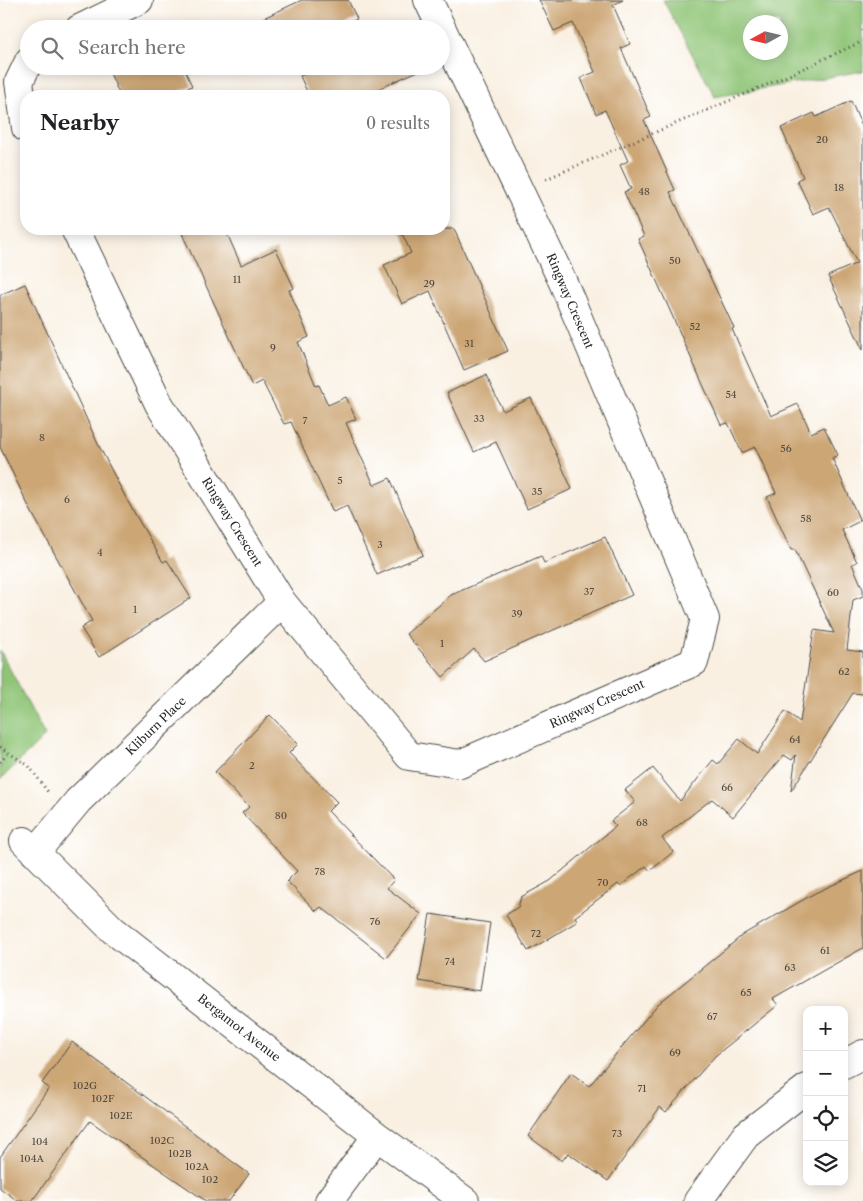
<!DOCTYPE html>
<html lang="en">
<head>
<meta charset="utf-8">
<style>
	:root { --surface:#fff; --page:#f6f6f6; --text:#202124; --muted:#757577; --line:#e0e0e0 }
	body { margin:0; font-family:"Libre Caslon Text",serif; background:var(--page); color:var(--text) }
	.controls { position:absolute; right:15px; bottom:15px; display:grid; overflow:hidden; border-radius:10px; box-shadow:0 2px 12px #0003 }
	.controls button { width:45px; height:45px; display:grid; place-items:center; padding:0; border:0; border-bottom:1px solid var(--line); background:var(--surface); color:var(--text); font:25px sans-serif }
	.compass { position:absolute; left:743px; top:15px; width:45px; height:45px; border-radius:50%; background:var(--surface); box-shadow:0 2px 12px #0003; rotate:262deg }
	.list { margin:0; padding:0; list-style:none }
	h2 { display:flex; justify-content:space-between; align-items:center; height:65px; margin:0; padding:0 20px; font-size:21px }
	h2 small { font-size:16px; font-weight:400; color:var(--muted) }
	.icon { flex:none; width:28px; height:28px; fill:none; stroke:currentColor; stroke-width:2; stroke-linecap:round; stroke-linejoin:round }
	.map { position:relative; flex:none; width:863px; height:1201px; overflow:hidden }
	.search { position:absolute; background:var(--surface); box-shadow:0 2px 12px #0003; left:20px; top:20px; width:430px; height:55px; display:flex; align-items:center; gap:12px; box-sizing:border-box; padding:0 18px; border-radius:28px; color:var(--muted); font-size:19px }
	.panel { position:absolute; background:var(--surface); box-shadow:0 2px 12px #0003; left:20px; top:90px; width:430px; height:145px; border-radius:20px }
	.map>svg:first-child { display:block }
	.green { fill:#90c577; stroke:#5e7851; fill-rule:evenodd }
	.building { fill:#cca675 }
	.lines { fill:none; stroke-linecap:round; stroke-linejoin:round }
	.minor-casing { stroke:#4a4946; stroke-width:30 }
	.path { stroke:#4a4946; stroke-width:3; stroke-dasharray:1 4; stroke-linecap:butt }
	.minor { stroke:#fff; stroke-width:28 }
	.labels { text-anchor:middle; stroke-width:4; stroke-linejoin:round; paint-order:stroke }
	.number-label { font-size:10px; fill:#534a3e }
	.street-label { font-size:12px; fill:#2b2b2b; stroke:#fff }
</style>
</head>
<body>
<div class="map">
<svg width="863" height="1201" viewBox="0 0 863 1201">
	<rect width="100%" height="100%" fill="#fff"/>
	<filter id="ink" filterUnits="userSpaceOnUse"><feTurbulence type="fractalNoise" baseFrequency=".02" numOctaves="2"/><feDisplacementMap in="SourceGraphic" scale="10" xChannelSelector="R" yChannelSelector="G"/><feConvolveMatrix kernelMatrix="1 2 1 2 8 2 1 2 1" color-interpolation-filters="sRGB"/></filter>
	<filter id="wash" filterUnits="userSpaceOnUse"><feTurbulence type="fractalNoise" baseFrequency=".0096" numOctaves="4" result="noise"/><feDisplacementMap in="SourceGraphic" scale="20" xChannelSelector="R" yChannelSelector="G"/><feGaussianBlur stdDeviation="1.12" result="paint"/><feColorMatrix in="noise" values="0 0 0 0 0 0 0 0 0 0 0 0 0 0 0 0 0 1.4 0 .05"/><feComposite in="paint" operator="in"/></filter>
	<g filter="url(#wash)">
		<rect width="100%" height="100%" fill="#f9f0e2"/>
		<!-- green -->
		<path class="green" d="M 663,0 L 863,0 L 863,71 L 715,97 ZM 750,22 L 780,22 L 780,52 L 750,52 Z
			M 0,650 L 45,736 L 0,780 Z"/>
		<g id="blocks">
			<!-- building -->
			<path class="building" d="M 302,0 L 348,0 L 357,19 L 335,29 L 240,29 Z
				M 539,0 L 623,0 L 613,5 L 630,44 L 621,48 L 651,117 L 644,120 L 675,190 L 670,192 L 734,328 L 732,329 L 771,416 L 798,404 L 811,433 L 824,427 L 838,455 L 832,458 L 860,521 L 842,530 L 857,562 L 852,564 L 863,589 L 863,596 L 853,600 L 847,650 L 863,652 L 863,694 L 853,693 L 791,791 L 796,755 L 792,760 L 784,755 L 733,817 L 712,799 L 662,838 L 673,852 L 650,871 L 646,866 L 620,886 L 618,884 L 575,917 L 578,921 L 528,951 L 506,915 L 518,907 L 521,897 L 550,881 L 616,826 L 611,821 L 635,802 L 625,790 L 653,768 L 680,801 L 713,760 L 718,764 L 739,739 L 757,754 L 785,711 L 800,722 L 814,630 L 834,633 L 795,550 L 791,550 L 767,497 L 776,493 L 755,447 L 742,453 L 728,423 L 721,425 L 638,239 L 644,236 L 624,192 L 631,189 L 620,165 L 628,161 L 605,110 L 596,114 L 581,78 L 595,72 L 573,23 L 554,31 Z
				M 124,66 L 183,66 L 192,86 L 170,96 L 120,96 L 110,73 Z
				M 323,66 L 429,66 L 362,96 L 309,96 L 300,76 Z
				M 851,101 L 863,129 L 863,350 L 828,276 L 857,263 L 829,207 L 813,214 L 797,180 L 803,177 L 781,128 L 814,113 L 816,117 Z
				M 180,229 L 225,229 L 241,265 L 276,249 L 294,288 L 289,290 L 309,337 L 298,342 L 316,386 L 319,385 L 328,405 L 346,397 L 356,419 L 346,423 L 374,485 L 390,478 L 423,555 L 377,575 L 347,506 L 333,512 L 291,422 L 284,424 L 262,381 L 252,386 Z
				M 400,229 L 454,229 L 508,351 L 464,370 L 430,291 L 402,304 L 384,265 L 411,253 Z
				M 25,284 L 98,444 L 128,502 L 163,562 L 167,560 L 191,598 L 99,657 L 81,628 L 92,621 L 31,511 L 0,447 L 0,295 Z
				M 486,375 L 503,411 L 531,398 L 572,489 L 527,509 L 496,442 L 474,452 L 447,393 Z
				M 605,537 L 632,595 L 484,661 L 474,649 L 443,677 L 406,634 L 451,595 L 541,556 L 544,563 Z
				M 270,715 L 298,744 L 289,753 L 337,802 L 328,811 L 394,880 L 387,888 L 421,914 L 386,958 L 321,907 L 316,911 L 287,881 L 297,871 L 242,813 L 249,807 L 215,772 Z
				M 863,871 L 863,948 L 773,999 L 778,1005 L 715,1056 L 666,1112 L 660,1107 L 608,1181 L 568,1153 L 562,1161 L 528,1136 L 571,1073 L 589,1086 L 658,1004 L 744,934 L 815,893 Z
				M 430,914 L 490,923 L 480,991 L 419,981 Z
				M 72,1042 L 249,1174 L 229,1201 L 206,1201 L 90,1121 L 32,1201 L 18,1201 L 0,1188 L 0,1157 L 49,1088 L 42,1083 Z"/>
		</g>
	</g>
	<g filter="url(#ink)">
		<use href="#blocks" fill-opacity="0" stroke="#4a4946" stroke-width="1"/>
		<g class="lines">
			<defs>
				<path id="minor" d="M 79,29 L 139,0
					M 26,128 L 19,82 L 29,61
					M 75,229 L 159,404 L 282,602 L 409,756 L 460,764 L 694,662 L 705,619 L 562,280 L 428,0
					M 24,841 L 113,930 L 377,1136 L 465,1201
					M 35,853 L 78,801 L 282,602
					M 844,1064 L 863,1054
					M 329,1201 L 377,1136
					M 698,1201 L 746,1135 L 807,1088"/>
			</defs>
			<!-- minor casing -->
			<use href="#minor" class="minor-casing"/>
			<!-- path -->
			<path class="path" d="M 863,30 L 863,31
				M 546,179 L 787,76 L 863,41
				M 0,747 L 29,766 L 48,792
				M 0,762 L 9,753"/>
			<!-- minor -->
			<use href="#minor" class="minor"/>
		</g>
	</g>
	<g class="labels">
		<!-- number labels -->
		<g class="number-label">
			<text x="822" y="143">20</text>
			<text x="839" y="191">18</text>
			<text x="644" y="195">48</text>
			<text x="675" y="264">50</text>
			<text x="237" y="283">11</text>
			<text x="429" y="287">29</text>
			<text x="695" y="330">52</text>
			<text x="469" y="347">31</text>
			<text x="273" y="351">9</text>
			<text x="731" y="398">54</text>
			<text x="479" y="422">33</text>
			<text x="305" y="424">7</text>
			<text x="42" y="441">8</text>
			<text x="786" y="452">56</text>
			<text x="340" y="484">5</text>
			<text x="537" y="495">35</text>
			<text x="67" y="503">6</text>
			<text x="806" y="522">58</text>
			<text x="380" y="548">3</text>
			<text x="100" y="556">4</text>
			<text x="589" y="595">37</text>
			<text x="833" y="596">60</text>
			<text x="135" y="613">1</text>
			<text x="517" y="617">39</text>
			<text x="442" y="647">1</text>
			<text x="844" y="675">62</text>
			<text x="795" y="743">64</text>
			<text x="252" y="769">2</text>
			<text x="727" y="791">66</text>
			<text x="281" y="819">80</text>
			<text x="642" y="826">68</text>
			<text x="320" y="875">78</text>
			<text x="603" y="886">70</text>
			<text x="375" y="925">76</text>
			<text x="536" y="937">72</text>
			<text x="825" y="954">61</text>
			<text x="450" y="965">74</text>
			<text x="790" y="971">63</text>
			<text x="746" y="996">65</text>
			<text x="712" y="1020">67</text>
			<text x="675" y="1056">69</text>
			<text x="85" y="1089">102G</text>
			<text x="642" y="1092">71</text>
			<text x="103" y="1102">102F</text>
			<text x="121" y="1119">102E</text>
			<text x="617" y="1137">73</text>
			<text x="162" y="1144">102C</text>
			<text x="40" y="1145">104</text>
			<text x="180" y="1157">102B</text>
			<text x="32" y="1162">104A</text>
			<text x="197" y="1170">102A</text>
			<text x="210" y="1183">102</text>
		</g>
		<!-- street labels -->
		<g class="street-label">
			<text transform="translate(570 301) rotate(67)" y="4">Ringway Crescent</text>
			<text transform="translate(232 522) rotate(58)" y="4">Ringway Crescent</text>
			<text transform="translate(597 704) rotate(-24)" y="4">Ringway Crescent</text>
			<text transform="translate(156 726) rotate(-44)" y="4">Kliburn Place</text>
			<text transform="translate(239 1028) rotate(38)" y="4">Bergamot Avenue</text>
		</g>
	</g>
</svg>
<div class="controls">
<button>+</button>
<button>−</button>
<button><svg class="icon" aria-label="locate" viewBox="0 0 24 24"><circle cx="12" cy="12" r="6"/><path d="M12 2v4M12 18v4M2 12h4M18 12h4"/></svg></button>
<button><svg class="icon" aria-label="layers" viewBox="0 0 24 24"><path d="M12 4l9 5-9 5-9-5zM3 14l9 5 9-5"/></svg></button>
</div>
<svg class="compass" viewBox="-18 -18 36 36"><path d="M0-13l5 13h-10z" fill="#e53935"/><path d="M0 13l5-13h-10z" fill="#757577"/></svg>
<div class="search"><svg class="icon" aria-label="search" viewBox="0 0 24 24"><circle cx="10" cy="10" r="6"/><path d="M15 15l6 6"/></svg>Search here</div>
<section class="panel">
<h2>Nearby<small>0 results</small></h2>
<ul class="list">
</ul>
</section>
</div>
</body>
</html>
